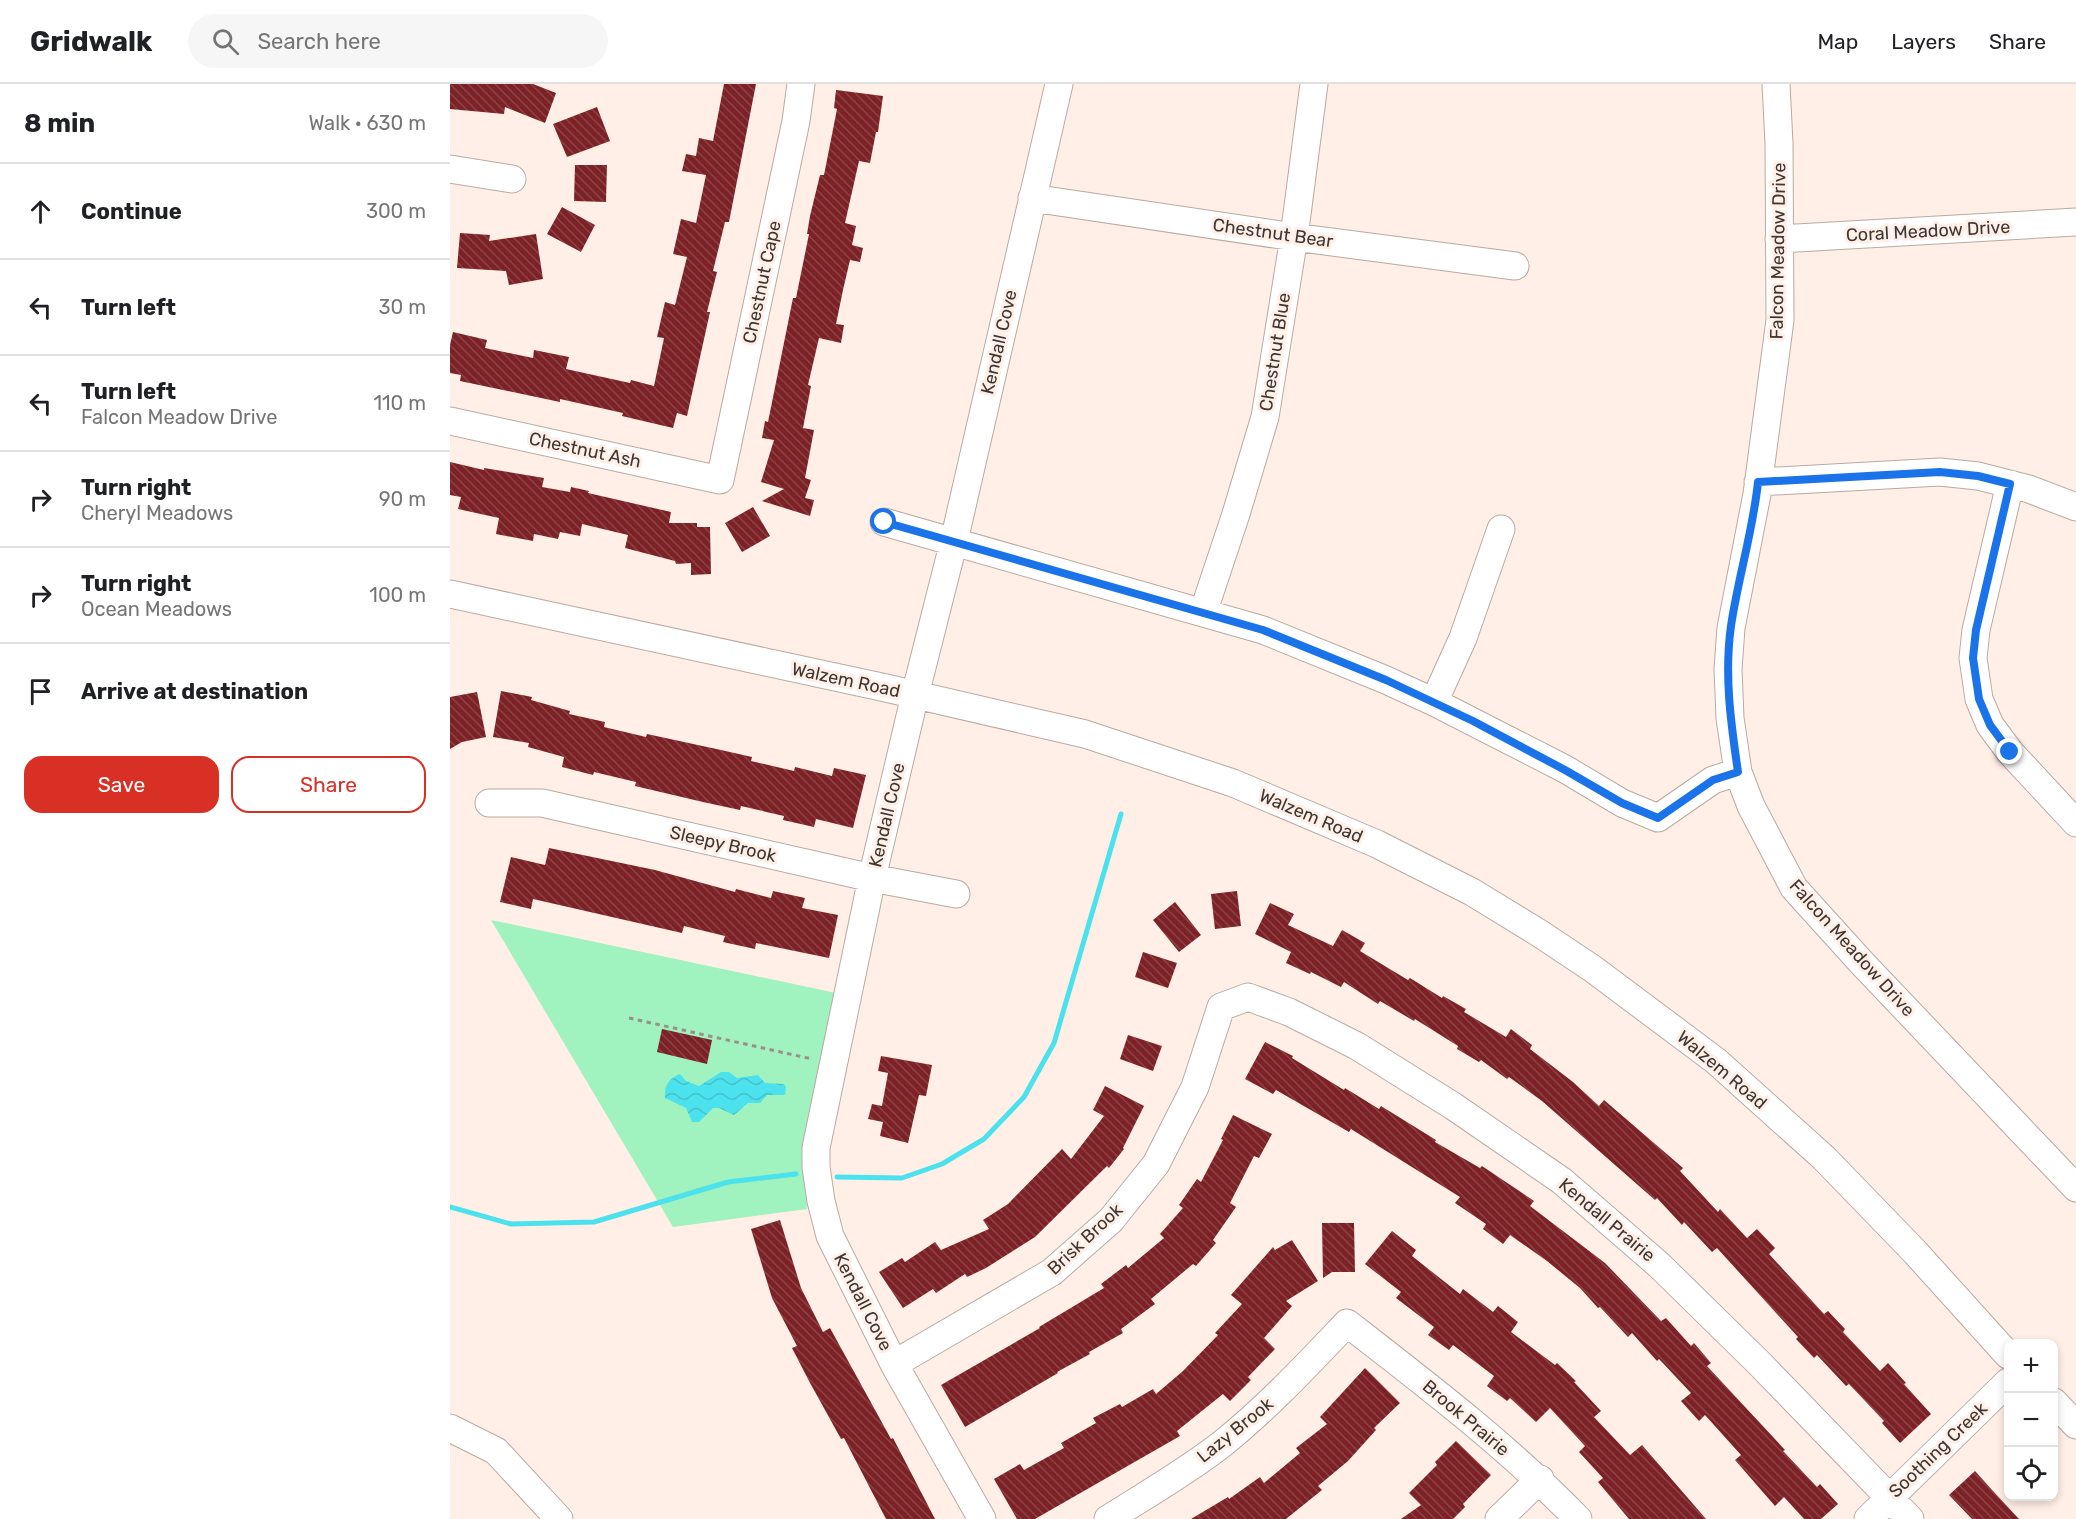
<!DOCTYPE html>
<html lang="en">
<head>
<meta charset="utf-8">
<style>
	:root { --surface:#fff; --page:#f6f6f6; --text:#202124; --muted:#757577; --line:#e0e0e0; --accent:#d93025 }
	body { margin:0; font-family:Rubik,sans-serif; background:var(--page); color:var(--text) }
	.controls { position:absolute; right:18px; bottom:18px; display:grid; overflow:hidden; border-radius:12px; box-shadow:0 3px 9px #0003 }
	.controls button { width:54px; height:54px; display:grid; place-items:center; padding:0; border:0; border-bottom:2px solid var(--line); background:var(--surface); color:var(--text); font:30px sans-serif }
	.stop { position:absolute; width:18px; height:18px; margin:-14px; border:4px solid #1a73e8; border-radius:50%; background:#fff }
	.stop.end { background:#1a73e8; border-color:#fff; box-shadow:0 2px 6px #0008 }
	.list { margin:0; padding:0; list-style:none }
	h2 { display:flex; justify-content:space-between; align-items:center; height:78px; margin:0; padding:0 24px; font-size:26px }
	h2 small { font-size:20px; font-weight:400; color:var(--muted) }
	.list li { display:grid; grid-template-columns:39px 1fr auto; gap:18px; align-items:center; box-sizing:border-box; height:96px; padding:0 24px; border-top:2px solid var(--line) }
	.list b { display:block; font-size:22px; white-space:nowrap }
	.list p { margin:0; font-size:20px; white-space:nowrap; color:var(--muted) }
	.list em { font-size:20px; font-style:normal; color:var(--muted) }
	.actions { display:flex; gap:12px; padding:18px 24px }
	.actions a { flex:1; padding:14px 0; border:2px solid var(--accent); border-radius:18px; text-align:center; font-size:21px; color:var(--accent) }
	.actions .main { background:var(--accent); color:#fff }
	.icon { flex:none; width:33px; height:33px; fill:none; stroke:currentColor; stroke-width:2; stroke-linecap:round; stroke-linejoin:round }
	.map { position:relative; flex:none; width:1626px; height:1435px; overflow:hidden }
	header { display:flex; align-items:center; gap:36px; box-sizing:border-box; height:84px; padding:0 30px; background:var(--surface); border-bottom:2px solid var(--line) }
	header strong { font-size:28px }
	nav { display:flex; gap:33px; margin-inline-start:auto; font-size:21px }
	.search { width:420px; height:54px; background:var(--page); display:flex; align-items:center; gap:15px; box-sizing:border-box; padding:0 21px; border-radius:33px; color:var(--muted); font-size:22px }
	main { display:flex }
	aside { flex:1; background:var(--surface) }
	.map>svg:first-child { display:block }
	.park { fill:#a0f2be }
	.water { fill:url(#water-waves) }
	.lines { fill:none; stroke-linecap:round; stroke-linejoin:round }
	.stream { stroke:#4ce2ed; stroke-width:5 }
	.building { fill:url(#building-back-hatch) }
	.minor-casing { stroke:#b9aaa2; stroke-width:29 }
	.path { stroke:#9a908a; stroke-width:3; stroke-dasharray:4.5 4.5; stroke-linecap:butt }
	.minor { stroke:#fff; stroke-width:27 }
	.route { stroke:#1a73e8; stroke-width:8 }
	.labels { text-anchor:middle; stroke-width:6; stroke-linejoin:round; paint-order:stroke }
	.street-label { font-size:18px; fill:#3d3734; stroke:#ffefe6 }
</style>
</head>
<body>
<header>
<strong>Gridwalk</strong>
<div class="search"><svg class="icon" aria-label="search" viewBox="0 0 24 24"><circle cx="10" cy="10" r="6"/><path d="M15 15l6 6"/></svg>Search here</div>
<nav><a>Map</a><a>Layers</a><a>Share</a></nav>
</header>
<main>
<aside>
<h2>8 min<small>Walk · 630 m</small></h2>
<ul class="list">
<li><svg class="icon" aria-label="ahead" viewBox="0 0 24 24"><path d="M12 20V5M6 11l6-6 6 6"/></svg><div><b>Continue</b></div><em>300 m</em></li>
<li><svg class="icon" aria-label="left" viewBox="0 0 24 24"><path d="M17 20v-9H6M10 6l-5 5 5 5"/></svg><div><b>Turn left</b></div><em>30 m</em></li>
<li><svg class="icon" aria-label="left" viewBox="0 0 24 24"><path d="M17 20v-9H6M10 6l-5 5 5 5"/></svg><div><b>Turn left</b><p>Falcon Meadow Drive</p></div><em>110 m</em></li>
<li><svg class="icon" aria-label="right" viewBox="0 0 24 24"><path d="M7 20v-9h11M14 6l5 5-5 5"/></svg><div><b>Turn right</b><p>Cheryl Meadows</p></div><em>90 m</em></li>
<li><svg class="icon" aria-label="right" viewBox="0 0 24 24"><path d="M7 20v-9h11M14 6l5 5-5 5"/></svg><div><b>Turn right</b><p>Ocean Meadows</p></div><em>100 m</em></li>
<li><svg class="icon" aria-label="arrive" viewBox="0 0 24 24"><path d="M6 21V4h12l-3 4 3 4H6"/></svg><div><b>Arrive at destination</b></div></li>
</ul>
<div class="actions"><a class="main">Save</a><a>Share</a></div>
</aside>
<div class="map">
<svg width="1626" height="1435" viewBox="0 0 1626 1435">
	<defs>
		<pattern id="water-waves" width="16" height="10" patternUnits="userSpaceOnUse" patternTransform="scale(1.5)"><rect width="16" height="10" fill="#4ce2ed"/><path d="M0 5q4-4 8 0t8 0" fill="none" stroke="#43c2cc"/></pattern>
		<pattern id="building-back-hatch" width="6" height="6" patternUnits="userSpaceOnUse" patternTransform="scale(1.5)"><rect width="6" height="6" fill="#7c2226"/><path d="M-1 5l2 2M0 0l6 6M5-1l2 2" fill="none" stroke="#8b4245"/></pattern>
	</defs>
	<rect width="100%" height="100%" fill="#ffefe6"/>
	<!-- park -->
	<path class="park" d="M 41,836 L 386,909 L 355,1088 L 357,1125 L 223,1143 Z"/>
	<!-- water -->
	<path class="water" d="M 271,988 L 279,988 L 287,994 L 308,991 L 315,999 L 334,1000 L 336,1003 L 335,1011 L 317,1011 L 310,1019 L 298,1019 L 284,1031 L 269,1024 L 263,1024 L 249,1038 L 242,1038 L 236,1024 L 215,1014 C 214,1002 219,994 230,990 L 236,997 L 249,1002 Z"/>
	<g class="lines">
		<!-- stream -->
		<path class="stream" d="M 387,1093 L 452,1094 L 492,1080 L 534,1055 L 574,1013 L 604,959 L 671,730
			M 0,1123 L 61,1140 L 144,1138 L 278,1098 L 346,1090"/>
	</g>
	<!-- building -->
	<path class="building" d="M 0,0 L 83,0 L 106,9 L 95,39 L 55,23 L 54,30 L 0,25 Z
		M 274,0 L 306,0 L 279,138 L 275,138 L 263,187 L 267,188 L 257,228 L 260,228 L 237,332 L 227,329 L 223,344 L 172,332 L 173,329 L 110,315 L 110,318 L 10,297 L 11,291 L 0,289 L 0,261 L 3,248 L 37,256 L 35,264 L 83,274 L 84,266 L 119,273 L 116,285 L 180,299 L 181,296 L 204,302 L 214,254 L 207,253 L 215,218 L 225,221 L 237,173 L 223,170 L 231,135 L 246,139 L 256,91 L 232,87 L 236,70 L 246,72 L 249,54 L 263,57 Z
		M 386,6 L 433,12 L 428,48 L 426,48 L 420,79 L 409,77 L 395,139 L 406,142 L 402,161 L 413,164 L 410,178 L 400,176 L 393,206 L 386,240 L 394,241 L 391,259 L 369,254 L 358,301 L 361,302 L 353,344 L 364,346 L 355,394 L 361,396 L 355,414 L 364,416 L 360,432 L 312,417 L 334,405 L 311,398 L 324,356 L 312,354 L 315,337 L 318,338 L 343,214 L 346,214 L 359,150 L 357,150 L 360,132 L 370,91 L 374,91 L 387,25 L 384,24 Z
		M 147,23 L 160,57 L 117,73 L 103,40 Z
		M 125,81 L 157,81 L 156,118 L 124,117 Z
		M 112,123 L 145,141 L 131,168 L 97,150 Z
		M 10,149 L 40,151 L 39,157 L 86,150 L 93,195 L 59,201 L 56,187 L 7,184 Z
		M 0,378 L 34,386 L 34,384 L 94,394 L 92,403 L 120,408 L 121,403 L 139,407 L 138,409 L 221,428 L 219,439 L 247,439 L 247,443 L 260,443 L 261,490 L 241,491 L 241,479 L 226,480 L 225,477 L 175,464 L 178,451 L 132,440 L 130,452 L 110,448 L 108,455 L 84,450 L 83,457 L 46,450 L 49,434 L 8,425 L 11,413 L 0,411 Z
		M 303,423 L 320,452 L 292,468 L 275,439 Z
		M 51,607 L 82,613 L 81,616 L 120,627 L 119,630 L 155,638 L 154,643 L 196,653 L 197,650 L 271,666 L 302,673 L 301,677 L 344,687 L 345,683 L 382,692 L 384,684 L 416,691 L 403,744 L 366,735 L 364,743 L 333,736 L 334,732 L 291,722 L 290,726 L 253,718 L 185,702 L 186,698 L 144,688 L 143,691 L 112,683 L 114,673 L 78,663 L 79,659 L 43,653 Z
		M 27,608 L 36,653 L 12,658 L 0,665 L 0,613 Z
		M 99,764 L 205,786 L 285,808 L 286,805 L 321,814 L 323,807 L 355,814 L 352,824 L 388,831 L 379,874 L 306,859 L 305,865 L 273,858 L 275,852 L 234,842 L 232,849 L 83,815 L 81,825 L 50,818 L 61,773 L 95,781 Z
		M 787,807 L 791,842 L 765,845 L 761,810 Z
		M 725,818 L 751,851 L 729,868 L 703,836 Z
		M 820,819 L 844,830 L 838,841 L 883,862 L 892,846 L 915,859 L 910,867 L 958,896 L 960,894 L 992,914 L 993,912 L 1016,925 L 1014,928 L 1056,953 L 1061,945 L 1082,961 L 1080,965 L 1123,998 L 1149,1022 L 1154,1016 L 1233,1084 L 1230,1087 L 1268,1128 L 1270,1125 L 1297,1154 L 1307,1145 L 1325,1164 L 1319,1170 L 1374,1230 L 1378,1227 L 1395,1245 L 1393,1248 L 1430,1287 L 1438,1279 L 1456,1299 L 1454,1300 L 1481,1330 L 1450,1359 L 1432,1339 L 1434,1337 L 1399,1300 L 1396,1302 L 1367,1271 L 1364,1274 L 1346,1255 L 1348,1253 L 1267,1164 L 1262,1168 L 1234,1138 L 1232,1141 L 1207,1114 L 1205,1116 L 1092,1017 L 1059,993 L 1057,995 L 1031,976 L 1029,978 L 1007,965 L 1008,962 L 965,935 L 964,937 L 930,917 L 928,920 L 894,898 L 891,903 L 861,888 L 860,890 L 836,879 L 841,868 L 805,850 Z
		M 693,868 L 727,879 L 718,904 L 685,893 Z
		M 212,945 L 262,956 L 257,980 L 207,968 Z
		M 678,951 L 712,962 L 703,987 L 670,975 Z
		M 815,958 L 843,972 L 842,974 L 894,1006 L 895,1004 L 929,1025 L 931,1022 L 986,1056 L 985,1058 L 1030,1084 L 1032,1082 L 1084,1117 L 1080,1122 L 1155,1179 L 1211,1237 L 1216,1234 L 1241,1262 L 1244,1259 L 1261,1279 L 1257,1282 L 1335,1366 L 1333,1367 L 1367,1403 L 1370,1400 L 1388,1420 L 1371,1435 L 1354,1435 L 1334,1413 L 1325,1422 L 1285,1376 L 1291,1371 L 1255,1331 L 1249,1337 L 1231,1317 L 1241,1309 L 1209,1275 L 1207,1277 L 1182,1249 L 1178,1253 L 1150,1223 L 1148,1224 L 1130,1204 L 1097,1177 L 1060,1151 L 1053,1160 L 1033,1145 L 1036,1140 L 1005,1119 L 1010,1113 L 901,1045 L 899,1048 L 826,1006 L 823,1010 L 795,995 Z
		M 431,972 L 482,981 L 476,1012 L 469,1011 L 458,1059 L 430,1052 L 433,1038 L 418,1035 L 422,1020 L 432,1022 L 438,989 L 428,987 Z
		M 655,1002 L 694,1022 L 673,1064 L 674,1065 L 659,1084 L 657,1082 L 585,1153 L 536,1184 L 517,1193 L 515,1190 L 486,1209 L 483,1205 L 453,1224 L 429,1188 L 452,1174 L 455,1178 L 485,1158 L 491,1166 L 539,1145 L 533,1136 L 558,1120 L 612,1065 L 621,1075 L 654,1032 L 643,1026 Z
		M 783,1031 L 822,1050 L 809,1074 L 804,1072 L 780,1119 L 786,1123 L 763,1156 L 766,1159 L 746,1182 L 743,1180 L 701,1215 L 705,1220 L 671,1245 L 673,1249 L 639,1268 L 640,1270 L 607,1288 L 608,1289 L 515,1343 L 491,1301 L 590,1244 L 589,1243 L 654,1204 L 651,1200 L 676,1181 L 678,1184 L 714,1154 L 710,1150 L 733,1124 L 729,1121 L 747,1095 L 751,1098 L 773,1056 L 771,1055 Z
		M 330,1136 L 351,1204 L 373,1248 L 380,1244 L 441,1355 L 443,1354 L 485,1435 L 436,1435 L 394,1354 L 391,1355 L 359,1297 L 342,1264 L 347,1262 L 322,1214 L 301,1145 Z
		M 872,1139 L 904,1139 L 905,1188 L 882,1188 L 873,1194 Z
		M 942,1147 L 966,1166 L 962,1172 L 1010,1210 L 1013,1205 L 1043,1228 L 1048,1222 L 1068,1238 L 1061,1248 L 1105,1281 L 1107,1279 L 1126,1297 L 1124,1298 L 1151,1327 L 1144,1333 L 1180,1371 L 1192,1361 L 1256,1435 L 1179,1435 L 1148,1398 L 1153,1394 L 1129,1368 L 1135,1362 L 1100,1324 L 1086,1338 L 1060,1314 L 1057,1317 L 1037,1302 L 1044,1292 L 1003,1261 L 999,1266 L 978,1251 L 984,1243 L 946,1214 L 951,1208 L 915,1180 Z
		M 842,1156 L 868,1197 L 836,1217 L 842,1222 L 814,1254 L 825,1265 L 798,1293 L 801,1296 L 780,1317 L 773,1310 L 727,1347 L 730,1352 L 585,1435 L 567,1435 L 544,1395 L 570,1380 L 574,1386 L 614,1364 L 611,1359 L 646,1339 L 643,1334 L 670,1320 L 672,1323 L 703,1305 L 706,1310 L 733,1287 L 768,1251 L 765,1249 L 792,1220 L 781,1211 L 823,1163 L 825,1166 Z
		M 915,1284 L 950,1319 L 924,1344 L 926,1346 L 898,1377 L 868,1402 L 872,1406 L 836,1435 L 741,1435 L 778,1413 L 779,1415 L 810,1393 L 814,1399 L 850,1369 L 846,1364 L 877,1340 L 870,1333 Z
		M 1006,1357 L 1041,1391 L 1013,1420 L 1015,1423 L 1003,1435 L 951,1435 L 971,1421 L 959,1409 L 987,1381 L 985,1378 Z
		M 1525,1387 L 1543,1407 L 1569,1435 L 1522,1435 L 1499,1411 Z"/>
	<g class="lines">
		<defs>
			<path id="minor" d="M 1326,0 L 1329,59 L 1330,236 L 1307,410 L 1281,544 L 1278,585 L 1280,634 L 1288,688 L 1301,722 L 1344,804 L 1411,878 L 1626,1104
				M 0,85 L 62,95
				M 582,114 L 844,153 L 1065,182
				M 1329,155 L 1626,138
				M 0,337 L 270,396 L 346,37 L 351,0
				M 1308,398 L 1490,388 L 1528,392 L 1579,405 L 1626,423
				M 1560,400 L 1526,546 L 1523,574 L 1529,615 L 1540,641 L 1560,668 L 1626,739
				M 434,438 L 813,546 L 936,596 L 984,618 L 1115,685 L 1172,719 L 1208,734 L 1263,696 L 1288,688
				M 0,510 L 436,604 L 635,650 L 783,699 L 927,760 L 1022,808 L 1089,849 L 1143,885 L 1266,977 L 1374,1074 L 1465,1168 L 1558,1271
				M 753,529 L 786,430 L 815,333 L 844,153 L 864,0
				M 984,618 L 1013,554 L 1051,445
				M 39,719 L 92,719 L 422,794 L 506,810
				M 444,1280 L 602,1188 L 661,1136 L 706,1080 L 745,1003 L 771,923 L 798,913 L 839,928 L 907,962 L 1003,1022 L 1112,1097 L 1209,1181 L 1309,1279 L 1460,1435
				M 1604,1318 L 1626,1341
				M 0,1344 L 46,1367 L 109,1435
				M 532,1435 L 444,1280 L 380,1152 L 371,1117 L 366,1083 L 366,1064 L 422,794 L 465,611 L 504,457 L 609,0
				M 658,1435 C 696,1411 736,1388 772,1360 C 818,1323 857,1281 897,1239 C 977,1301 1057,1362 1128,1435
				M 1049,1435 L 1090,1395
				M 1418,1435 L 1558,1298"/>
		</defs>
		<!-- minor casing -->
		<use href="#minor" class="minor-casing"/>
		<!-- path -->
		<path class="path" d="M 179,934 L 362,975"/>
		<!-- minor -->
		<use href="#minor" class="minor"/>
	</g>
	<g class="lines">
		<!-- route -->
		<path class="route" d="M 434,438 L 813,546 L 936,596 L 1023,637 L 1115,686 L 1172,719 L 1208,734 L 1263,696 L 1288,688 C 1281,640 1274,591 1281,542 C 1288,494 1303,447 1308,398 L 1490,388 L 1528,392 L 1560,400 L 1526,546 L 1523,574 L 1529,615 L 1540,641 L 1560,668"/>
	</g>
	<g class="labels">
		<!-- street labels -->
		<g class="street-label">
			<text transform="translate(1478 147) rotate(-3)" y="6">Coral Meadow Drive</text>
			<text transform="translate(823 149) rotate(8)" y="6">Chestnut Bear</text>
			<text transform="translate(1328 167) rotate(-89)" y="6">Falcon Meadow Drive</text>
			<text transform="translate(312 198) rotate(-78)" y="6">Chestnut Cape</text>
			<text transform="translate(549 258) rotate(-77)" y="6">Kendall Cove</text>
			<text transform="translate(825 268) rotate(-81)" y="6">Chestnut Blue</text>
			<text transform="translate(135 366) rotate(12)" y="6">Chestnut Ash</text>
			<text transform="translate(396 596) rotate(12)" y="6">Walzem Road</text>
			<text transform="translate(437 731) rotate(-77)" y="6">Kendall Cove</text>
			<text transform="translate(861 732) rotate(23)" y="6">Walzem Road</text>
			<text transform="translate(273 760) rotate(13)" y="6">Sleepy Brook</text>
			<text transform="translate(1402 864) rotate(48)" y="6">Falcon Meadow Drive</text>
			<text transform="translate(1272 986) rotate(40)" y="6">Walzem Road</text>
			<text transform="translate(1157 1136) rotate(40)" y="6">Kendall Prairie</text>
			<text transform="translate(635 1155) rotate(-43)" y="6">Brisk Brook</text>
			<text transform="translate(413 1218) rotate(63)" y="6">Kendall Cove</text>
			<text transform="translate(1016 1334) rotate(40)" y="6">Brook Prairie</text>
			<text transform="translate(785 1346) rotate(-39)" y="6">Lazy Brook</text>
			<text transform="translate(1488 1366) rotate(-44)" y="6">Soothing Creek</text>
		</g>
	</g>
</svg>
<div class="controls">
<button>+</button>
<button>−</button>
<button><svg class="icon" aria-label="locate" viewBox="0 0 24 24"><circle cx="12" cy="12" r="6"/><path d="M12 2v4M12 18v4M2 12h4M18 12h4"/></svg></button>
</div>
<div class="stop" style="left:434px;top:438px"></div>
<div class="stop end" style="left:1560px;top:668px"></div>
</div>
</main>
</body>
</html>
